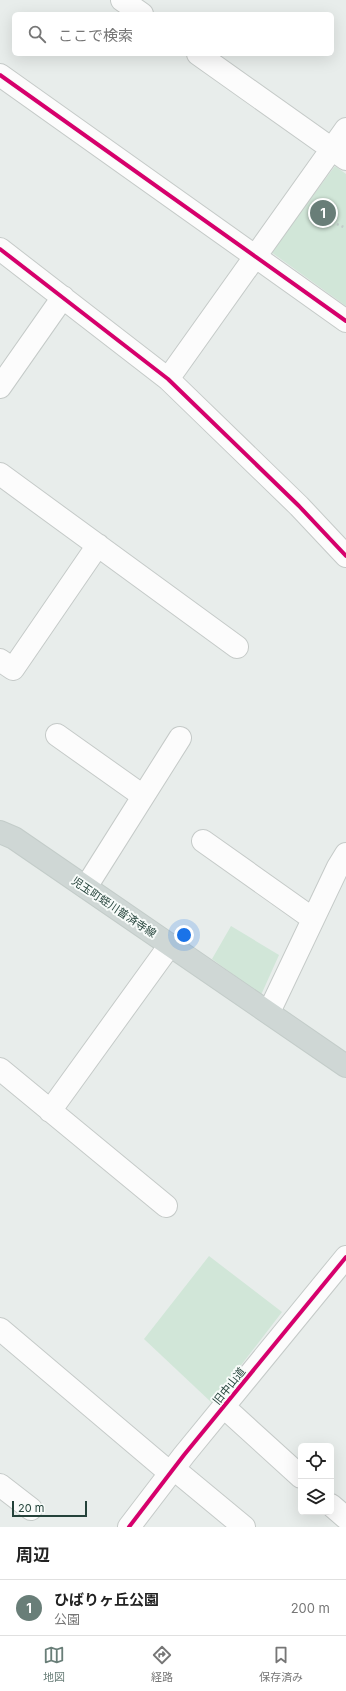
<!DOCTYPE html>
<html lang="ja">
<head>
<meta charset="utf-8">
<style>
	:root { --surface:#fff; --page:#f2f2f2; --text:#222; --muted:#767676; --line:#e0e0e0; --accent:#697e78 }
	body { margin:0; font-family:Inter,"Noto Sans JP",sans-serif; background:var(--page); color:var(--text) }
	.controls { position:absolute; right:12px; bottom:12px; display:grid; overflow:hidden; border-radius:6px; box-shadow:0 4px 16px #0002 }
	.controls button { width:36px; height:36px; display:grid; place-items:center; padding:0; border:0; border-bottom:1px solid var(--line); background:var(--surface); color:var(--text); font:20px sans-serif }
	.scale { position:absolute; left:12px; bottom:10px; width:75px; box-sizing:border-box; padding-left:4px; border:2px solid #24423a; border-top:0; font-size:11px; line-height:14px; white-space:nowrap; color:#24423a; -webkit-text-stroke:3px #f7fbf9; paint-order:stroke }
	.you { position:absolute; left:184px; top:935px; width:14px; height:14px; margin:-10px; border:3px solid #fff; border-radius:50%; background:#1a73e8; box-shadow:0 0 0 6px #1a73e833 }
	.badge { display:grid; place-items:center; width:26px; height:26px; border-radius:50%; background:var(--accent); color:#fff; font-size:13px; font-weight:700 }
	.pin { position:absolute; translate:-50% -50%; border:2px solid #fff; box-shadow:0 1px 4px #0006 }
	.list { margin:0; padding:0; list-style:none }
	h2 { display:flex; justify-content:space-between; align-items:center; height:52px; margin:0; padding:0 16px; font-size:17px }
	h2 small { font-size:13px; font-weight:400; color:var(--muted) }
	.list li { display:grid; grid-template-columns:26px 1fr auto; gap:12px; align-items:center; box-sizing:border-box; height:56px; padding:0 16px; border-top:1px solid var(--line) }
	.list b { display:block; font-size:15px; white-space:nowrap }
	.list p { margin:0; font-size:13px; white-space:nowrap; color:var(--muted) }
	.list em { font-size:13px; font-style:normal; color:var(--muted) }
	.icon { flex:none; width:22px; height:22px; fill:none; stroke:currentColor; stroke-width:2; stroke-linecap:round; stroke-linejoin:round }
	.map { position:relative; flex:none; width:346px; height:1527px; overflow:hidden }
	.search { position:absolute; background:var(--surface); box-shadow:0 4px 16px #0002; left:12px; right:12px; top:12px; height:44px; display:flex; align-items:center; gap:10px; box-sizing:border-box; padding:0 14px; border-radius:6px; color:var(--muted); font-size:15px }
	.sheet { height:108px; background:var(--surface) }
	nav { display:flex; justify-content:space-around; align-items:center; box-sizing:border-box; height:56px; border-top:1px solid var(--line); background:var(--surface); font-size:11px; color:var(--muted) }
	nav a { display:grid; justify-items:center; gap:2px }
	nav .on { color:var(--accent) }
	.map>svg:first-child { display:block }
	.green { fill:#d1e6d8 }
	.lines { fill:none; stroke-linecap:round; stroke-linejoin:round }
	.minor-casing { stroke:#c5cac8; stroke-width:24 }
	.major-casing { stroke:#c3ccc9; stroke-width:24 }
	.path { stroke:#c3ccca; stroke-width:2.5; stroke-dasharray:2 3; stroke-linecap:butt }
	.minor { stroke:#fcfcfc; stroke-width:22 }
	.major { stroke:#cfd7d5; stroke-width:22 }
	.cycleway-casing { stroke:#f7fbf9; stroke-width:6 }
	.cycleway { stroke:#d6006c; stroke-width:4 }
	.labels { text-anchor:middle; stroke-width:4; stroke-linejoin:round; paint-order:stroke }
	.street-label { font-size:11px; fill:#24423a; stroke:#f7fbf9 }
</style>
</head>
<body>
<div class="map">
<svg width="346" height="1527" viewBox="0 0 346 1527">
	<rect width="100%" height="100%" fill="#e8edeb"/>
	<!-- green -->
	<path class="green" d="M 335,166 L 346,174 L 346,306 L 271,252 Z
		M 231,926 L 279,955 L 261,995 L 212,959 Z
		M 209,1256 L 282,1312 L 212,1403 L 144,1339 Z"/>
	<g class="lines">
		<defs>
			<path id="minor" d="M 122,0 L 142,14
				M 198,54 L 346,159
				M 0,75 L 346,321
				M 0,249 L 168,379 L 299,506 L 346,556
				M 168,379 L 346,129
				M 0,387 L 63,297
				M 0,474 L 237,647
				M 0,660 L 13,669 L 98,545
				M 57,735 L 143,796
				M 203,841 L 313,919
				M 86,887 L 180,738
				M 269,1012 L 338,867 L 346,854
				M 0,1069 L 166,1206
				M 50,1111 L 170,945
				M 0,1329 L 170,1473
				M 224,1407 L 301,1477
				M 174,1469 L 244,1527
				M 0,1485 L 31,1509
				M 331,1505 L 346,1518
				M 129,1527 L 184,1455 L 346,1257"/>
			<path id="major" d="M 0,832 L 14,838 L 346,1066"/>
		</defs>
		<!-- minor casing -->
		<use href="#minor" class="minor-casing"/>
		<!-- major casing -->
		<use href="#major" class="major-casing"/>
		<!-- path -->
		<path class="path" d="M 314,214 L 346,228"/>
		<!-- minor -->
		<use href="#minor" class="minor"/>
		<!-- major -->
		<use href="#major" class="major"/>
		<defs>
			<path id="cycleway" d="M 0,75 L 346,321
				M 0,249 L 168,379 L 299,506 L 346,556
				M 129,1527 L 184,1455 L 346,1257"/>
		</defs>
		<!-- cycleway casing -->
		<use href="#cycleway" class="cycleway-casing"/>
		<!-- cycleway -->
		<use href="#cycleway" class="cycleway"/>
	</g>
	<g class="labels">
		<!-- street labels -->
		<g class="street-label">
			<text transform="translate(114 907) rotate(34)" y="4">児玉町蛭川普済寺線</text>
			<text transform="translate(229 1386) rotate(-51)" y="4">旧中山道</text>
		</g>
	</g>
</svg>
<div class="controls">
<button><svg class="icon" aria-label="locate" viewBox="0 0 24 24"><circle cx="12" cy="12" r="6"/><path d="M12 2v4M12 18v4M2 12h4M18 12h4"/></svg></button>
<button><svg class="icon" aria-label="layers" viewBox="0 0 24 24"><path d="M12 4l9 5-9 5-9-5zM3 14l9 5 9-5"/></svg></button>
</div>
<div class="scale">20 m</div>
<div class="you"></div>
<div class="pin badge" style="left:323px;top:213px">1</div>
<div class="search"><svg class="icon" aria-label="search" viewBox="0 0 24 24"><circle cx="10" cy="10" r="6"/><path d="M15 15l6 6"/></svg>ここで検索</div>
</div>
<section class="sheet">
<h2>周辺<small></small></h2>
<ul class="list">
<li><span class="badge">1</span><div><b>ひばりヶ丘公園</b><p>公園</p></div><em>200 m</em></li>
</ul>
</section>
<nav>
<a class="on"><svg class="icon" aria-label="map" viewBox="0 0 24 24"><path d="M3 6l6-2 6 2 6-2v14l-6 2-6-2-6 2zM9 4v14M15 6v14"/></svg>地図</a>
<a><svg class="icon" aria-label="directions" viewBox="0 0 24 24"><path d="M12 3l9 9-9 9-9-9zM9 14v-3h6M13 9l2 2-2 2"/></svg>経路</a>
<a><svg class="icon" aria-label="saved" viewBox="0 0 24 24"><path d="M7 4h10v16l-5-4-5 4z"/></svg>保存済み</a>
</nav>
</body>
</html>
